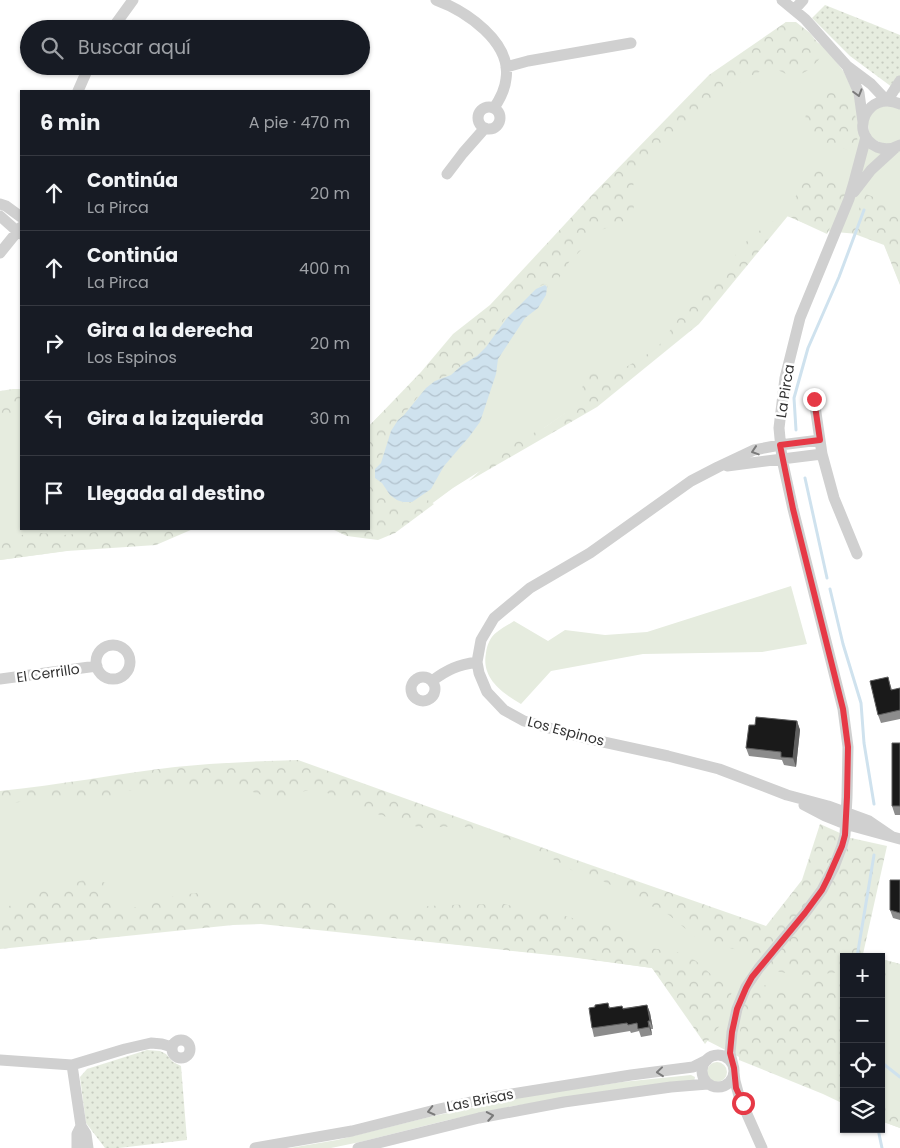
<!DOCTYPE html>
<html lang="es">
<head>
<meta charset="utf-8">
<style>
	:root { --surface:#171b24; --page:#20242c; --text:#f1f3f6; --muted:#9ea1a6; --line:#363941 }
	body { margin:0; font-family:Poppins,sans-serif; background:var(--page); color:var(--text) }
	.controls { position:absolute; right:15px; bottom:15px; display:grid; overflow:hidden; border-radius:0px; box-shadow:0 1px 4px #0004 }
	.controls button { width:45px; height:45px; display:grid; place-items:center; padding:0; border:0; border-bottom:1px solid var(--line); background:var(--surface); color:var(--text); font:25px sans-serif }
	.stop { position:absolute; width:15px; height:15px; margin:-11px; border:4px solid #e63946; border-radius:50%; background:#fff }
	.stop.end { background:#e63946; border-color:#fff; box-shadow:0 1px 5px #0008 }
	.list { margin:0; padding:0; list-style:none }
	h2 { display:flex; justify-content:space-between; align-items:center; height:65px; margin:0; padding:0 20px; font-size:21px }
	h2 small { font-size:16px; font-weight:400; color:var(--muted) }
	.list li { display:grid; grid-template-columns:32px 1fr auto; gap:15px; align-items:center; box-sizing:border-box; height:75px; padding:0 20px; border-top:1px solid var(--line) }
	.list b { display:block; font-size:19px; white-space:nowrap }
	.list p { margin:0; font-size:16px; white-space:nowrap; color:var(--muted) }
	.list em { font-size:16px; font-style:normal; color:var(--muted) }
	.icon { flex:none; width:28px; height:28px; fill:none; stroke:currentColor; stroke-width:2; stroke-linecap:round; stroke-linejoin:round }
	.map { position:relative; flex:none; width:900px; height:1148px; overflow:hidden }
	.search { position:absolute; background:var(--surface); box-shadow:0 1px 4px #0004; left:20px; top:20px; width:350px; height:55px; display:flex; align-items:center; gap:12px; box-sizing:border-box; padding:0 18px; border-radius:28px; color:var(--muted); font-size:19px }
	.panel { position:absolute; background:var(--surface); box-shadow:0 1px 4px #0004; left:20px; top:90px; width:350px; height:440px; border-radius:0px }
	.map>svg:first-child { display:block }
	.green { fill:#e6ecdf }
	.forest { fill:url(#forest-crowns) }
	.park { fill:url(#park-dots) }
	.water { fill:url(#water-waves) }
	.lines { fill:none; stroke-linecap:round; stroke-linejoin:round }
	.stream { stroke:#cfe2ee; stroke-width:3 }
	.minor { stroke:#d0d0d0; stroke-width:11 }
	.wall { fill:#8c8c8c }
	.shaded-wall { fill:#5f5f5f }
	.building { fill:#1a1a1a; stroke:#5f5f5f }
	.oneway { stroke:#7a7a7a }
	.route { stroke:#e63946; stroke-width:6 }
	.labels { text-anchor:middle; stroke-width:5; stroke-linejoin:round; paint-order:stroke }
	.street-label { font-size:14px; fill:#333; stroke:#fff }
</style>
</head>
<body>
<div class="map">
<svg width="900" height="1148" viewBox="0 0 900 1148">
	<defs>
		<pattern id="forest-crowns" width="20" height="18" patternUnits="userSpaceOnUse" patternTransform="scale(1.25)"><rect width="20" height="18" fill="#e6ecdf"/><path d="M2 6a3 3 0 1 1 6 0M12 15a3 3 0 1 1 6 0" fill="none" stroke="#c6cbc0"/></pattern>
		<pattern id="park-dots" width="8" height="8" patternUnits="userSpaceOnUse" patternTransform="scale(1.25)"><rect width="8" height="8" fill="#e6ecdf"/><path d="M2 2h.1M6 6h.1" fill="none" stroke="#c6cbc0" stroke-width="1.8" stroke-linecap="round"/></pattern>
		<pattern id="water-waves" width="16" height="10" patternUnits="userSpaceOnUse" patternTransform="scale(1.25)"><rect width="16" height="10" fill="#cfe2ee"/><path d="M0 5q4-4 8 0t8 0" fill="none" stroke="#b2c2cd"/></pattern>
	</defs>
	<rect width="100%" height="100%" fill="#fff"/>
	<!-- green -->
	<path class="green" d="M 786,22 L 826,48 L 844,72 L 856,99 L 870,146 L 900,150 L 900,284 L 884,244 L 858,234 L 824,231 L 787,216 L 698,322 L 496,461 L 453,488 L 411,519 L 363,537 L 340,533 L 336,529 L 369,529 L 369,426 L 491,305 Z
		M 882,104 L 900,108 L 900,142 L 889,146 L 870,138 L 867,118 Z
		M 21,390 L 21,529 L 188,529 L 65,551 L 0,560 L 0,392 Z
		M 791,586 L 807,644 L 762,652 L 643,654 L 551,671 L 521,704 C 502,693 481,678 486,653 C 487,645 490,637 497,632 C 502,628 508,625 514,621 L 548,641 L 565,630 L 605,635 L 647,632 Z
		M 297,761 L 648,887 L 767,927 L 873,957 L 844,957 L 844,1098 L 743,1059 L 704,1039 L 652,968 L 573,957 L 260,923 L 233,924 L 0,948 L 0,792 Z
		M 881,959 L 900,964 L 900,1128 L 881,1121 Z
		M707 1072a10 10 0 1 1 20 0a10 10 0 1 1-20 0Z
		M 691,1075 L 695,1077 L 694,1082 L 513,1106 L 448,1120 L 360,1142 L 331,1148 L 290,1148 L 337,1140 L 429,1117 L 527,1096 L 622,1082 Z"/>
	<!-- forest -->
	<path class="forest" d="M 786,22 L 796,22 L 810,33 L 825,52 C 815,64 805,79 787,74 C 782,73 779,69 773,69 C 759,69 745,80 733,87 C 716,91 709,107 697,119 C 695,122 692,126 688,128 C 686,129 683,129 680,130 L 638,172 L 634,181 L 633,187 L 634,212 L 630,219 L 601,230 L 593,235 L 588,239 L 582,249 L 569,262 L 563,271 L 550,294 L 547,285 L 545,284 L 535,288 L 506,317 L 485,346 L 477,355 L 462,365 L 450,374 L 434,381 L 425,388 L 403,415 L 397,420 L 390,431 L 380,462 L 374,469 L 374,478 C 394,493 392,513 422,497 L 434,504 L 395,533 L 378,540 L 347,536 L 332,529 L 369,529 L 369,426 L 421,372 L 453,334 L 490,305 L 591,196 L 709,75 Z
		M 836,93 L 853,99 L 856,121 L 858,149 C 842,150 834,148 820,142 C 816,140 812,138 810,135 C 803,126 804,106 814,98 C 819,93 829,93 836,93 Z
		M 816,169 L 850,182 L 847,192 L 827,234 L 788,216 L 787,217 L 699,324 L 597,407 L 469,481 L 503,449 L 545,427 L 565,413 L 576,402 L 587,376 L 594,370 L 617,369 L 628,366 L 654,350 L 662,342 L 680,316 L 709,288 L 750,237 L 771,223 L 791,208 L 797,193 L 799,176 L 806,170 Z
		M 866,194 L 889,203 L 900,210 L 900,285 L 884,245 L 852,233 L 853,222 Z
		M 13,389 L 21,389 L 21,410 L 13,415 L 0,418 L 0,391 Z
		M 102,529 L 144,529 L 152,530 L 155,529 L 193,529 L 156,545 L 67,551 L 0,560 L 0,540 L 11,539 L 30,532 L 64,535 L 99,532 Z
		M 298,760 L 585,863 L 766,926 L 802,880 L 820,824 L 851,838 L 887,846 L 863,954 L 873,957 L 844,957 L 844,972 L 809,975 L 790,974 L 771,970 L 750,953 L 726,947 L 694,936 L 669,915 L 599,879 L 575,872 L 534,848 L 491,833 L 461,826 L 421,828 L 368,811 L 325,792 L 309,790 L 286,796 L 265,796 L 234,786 L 222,785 L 182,787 L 163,785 L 143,787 L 106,797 L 39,800 L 0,804 L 0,791 C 59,785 117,774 175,767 C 216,763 257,761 298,760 Z
		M 91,878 L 106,883 L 110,897 L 115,905 L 129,909 L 178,895 L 197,893 L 213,898 L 234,900 L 257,902 L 327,901 L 346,909 L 376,915 L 416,907 L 446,905 L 504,904 L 527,910 L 548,911 L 593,924 L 606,925 L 619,930 L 636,941 L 651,948 L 681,953 L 696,961 L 714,977 L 734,985 L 722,1023 L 705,1044 L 652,968 L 570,957 L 261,924 L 233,925 L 0,949 L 0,912 L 22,898 L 43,890 L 53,891 L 65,889 L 73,883 Z
		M 881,959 L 900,964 L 900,983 L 881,976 Z
		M 844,976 L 844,1104 L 823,1094 L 739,1060 L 739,1038 L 744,1006 L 753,982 L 791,993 L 799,991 L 805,980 Z
		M 881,1098 L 900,1103 L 900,1128 L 881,1121 Z"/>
	<!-- park -->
	<path class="park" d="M 825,5 L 900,35 L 900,93 L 850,56 L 812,18 Z
		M 147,1050 L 160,1051 L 166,1054 L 173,1062 L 181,1066 L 187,1140 L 119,1148 L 105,1148 L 86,1123 L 80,1077 L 87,1069 Z"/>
	<!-- water -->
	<path class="water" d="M 545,285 L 547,287 L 546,295 L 538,308 L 525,318 L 498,359 L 496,374 L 480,422 L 469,437 L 444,466 L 431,489 L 412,502 L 403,502 L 397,500 L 390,495 L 382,483 L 375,478 L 375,469 L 381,463 L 391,431 L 398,420 L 404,415 L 426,388 L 435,381 L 451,375 L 462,365 L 477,356 L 486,347 L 507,318 L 536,289 Z"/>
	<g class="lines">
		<!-- stream -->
		<path class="stream" d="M 796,430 L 794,398 L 808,348 L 839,277 L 864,210
			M 805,478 L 827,578
			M 830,589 L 843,644 L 861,703 L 864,743 L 874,804
			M 857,957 L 874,855
			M 881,1062 L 900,1077
			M 878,1129 L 882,1148"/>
		<!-- minor -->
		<path class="minor" d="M 436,0 C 466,11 512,42 506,79 C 505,90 500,99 494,108
			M 782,0 L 805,19 L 847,66 L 871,84 L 887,101 L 900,81
			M 794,10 L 803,0
			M 112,29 L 133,0
			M 506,67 L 528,61 L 631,43
			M 848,68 L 859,93 L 863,122
			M 78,91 L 89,66
			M 900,104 C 867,89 848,134 877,147 C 885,150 893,149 900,145
			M478 118a11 11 0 1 1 22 0a11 11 0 1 1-22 0Z
			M 447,174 L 463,153 L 485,128
			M 854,192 L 871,170 L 895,148
			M 0,204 L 6,206 L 21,217
			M 0,216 L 18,232 L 21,234
			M 0,253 L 21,227
			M 814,399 L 822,454 L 834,498 L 857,554
			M 820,440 L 780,445 L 754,450 L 718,467 L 691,481 L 590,553 L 530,588 L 494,618 L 481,640 L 477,662 L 479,673 L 487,692 L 504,710 L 524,721 L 585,738 L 668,756 L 719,769 L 787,795 L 828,806 L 869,821 L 891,836
			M 727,466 L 822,454
			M96 662a17 17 0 1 1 34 0a17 17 0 1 1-34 0Z
			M411 689a12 12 0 1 1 24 0a12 12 0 1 1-24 0Z
			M 0,679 L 97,666
			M 432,681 C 448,669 458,665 477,662
			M 804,805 L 825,816 L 845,824 L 900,839
			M172 1049a9 9 0 1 1 18 0a9 9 0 1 1-18 0Z
			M702 1071a16 16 0 1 1 32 0a16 16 0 1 1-32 0Z
			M 0,1060 L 72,1065 L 125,1049 L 151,1043 L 162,1044 L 172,1047
			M 72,1065 L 81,1126 L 86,1134 L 88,1148
			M 733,1065 L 730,1053 L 732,1032 L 737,1009 L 746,987 L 759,968 L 805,913 L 822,890 L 834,867 L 842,846 L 845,835 L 847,797 L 848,747 L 843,709 L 793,509 L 782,459 L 779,428 L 785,378 L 800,318 L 849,199 L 854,182 L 866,137
			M 734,1073 L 735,1081 L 739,1096 L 762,1148
			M 77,1148 L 77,1134 L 81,1126
			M 255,1148 L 352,1131 L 439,1109 L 493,1097 L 631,1075 L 693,1067 L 707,1060
			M 358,1148 L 479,1118 L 564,1102 L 671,1087 L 708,1084"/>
	</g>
	<!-- wall -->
	<path class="wall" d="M 888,677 L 892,690 L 900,688 L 900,719 L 881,723 L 878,715 Z
		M 797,721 L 800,730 L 796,767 L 784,765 L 782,760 L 749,756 L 746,748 L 755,725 Z
		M 900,743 L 900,815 L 895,815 L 892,806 Z
		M 900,880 L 900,920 L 893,918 L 890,910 Z
		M 608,1003 L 610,1008 L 623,1008 L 647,1005 L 650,1013 L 653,1029 L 651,1029 L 652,1035 L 641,1037 L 639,1031 L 631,1033 L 630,1031 L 594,1037 L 592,1028 Z"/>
	<!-- shaded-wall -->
	<path class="shaded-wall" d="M 797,721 L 800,730 L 796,767 L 793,758 Z
		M 647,1005 L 650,1013 L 653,1029 L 650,1021 Z
		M 648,1021 L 651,1029 L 652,1035 L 649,1027 Z"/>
	<!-- building -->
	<path class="building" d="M 888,677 L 891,690 L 900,688 L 900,710 L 878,715 L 870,681 Z
		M 756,717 L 797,721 L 793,758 L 781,757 L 781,752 L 746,748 L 749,725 L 755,725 Z
		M 892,743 L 900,743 L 900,806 L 892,806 Z
		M 890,880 L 900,880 L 900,913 L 890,910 Z
		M 608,1003 L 609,1008 L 622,1006 L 623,1009 L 647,1005 L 650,1021 L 648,1021 L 649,1027 L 638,1029 L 637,1023 L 628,1025 L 627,1023 L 592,1028 L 589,1008 L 595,1007 L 595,1005 Z"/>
	<!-- one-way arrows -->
	<defs><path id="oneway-chevron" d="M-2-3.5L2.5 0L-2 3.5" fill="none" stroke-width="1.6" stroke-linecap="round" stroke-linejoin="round" transform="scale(1.25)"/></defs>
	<g class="oneway">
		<use href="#oneway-chevron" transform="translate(858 93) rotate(74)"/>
		<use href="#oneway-chevron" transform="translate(755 451) rotate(162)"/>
		<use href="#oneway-chevron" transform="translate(660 1072) rotate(174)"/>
		<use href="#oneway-chevron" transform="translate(431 1111) rotate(166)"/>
		<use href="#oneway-chevron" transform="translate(490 1116) rotate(-10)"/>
	</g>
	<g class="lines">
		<!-- route -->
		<path class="route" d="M 743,1103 L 736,1088 L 734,1068 L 730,1053 L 732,1032 L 737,1009 L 746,988 L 752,977 L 805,913 L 822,890 L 828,878 L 842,846 L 845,835 L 847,797 L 848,747 L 843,709 L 793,509 L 780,445 L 820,440 L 814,399"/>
	</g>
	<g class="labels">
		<!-- street labels -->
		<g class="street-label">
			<text transform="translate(785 391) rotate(-81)" y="5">La Pirca</text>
			<text transform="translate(48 673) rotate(-8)" y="5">El Cerrillo</text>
			<text transform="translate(566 731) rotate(15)" y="5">Los Espinos</text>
			<text transform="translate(480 1100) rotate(-11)" y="5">Las Brisas</text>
		</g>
	</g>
</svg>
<div class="controls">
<button>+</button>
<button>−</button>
<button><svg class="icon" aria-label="locate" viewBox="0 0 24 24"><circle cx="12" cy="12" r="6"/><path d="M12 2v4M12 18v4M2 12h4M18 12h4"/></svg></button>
<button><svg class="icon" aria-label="layers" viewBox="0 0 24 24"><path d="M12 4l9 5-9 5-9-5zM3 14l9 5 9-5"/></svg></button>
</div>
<div class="stop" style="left:743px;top:1103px"></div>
<div class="stop end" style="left:814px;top:399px"></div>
<div class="search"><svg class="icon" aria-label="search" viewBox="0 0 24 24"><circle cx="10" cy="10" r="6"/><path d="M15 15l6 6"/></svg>Buscar aquí</div>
<section class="panel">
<h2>6 min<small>A pie · 470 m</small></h2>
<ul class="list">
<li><svg class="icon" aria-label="ahead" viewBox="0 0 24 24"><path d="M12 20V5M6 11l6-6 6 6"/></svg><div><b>Continúa</b><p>La Pirca</p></div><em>20 m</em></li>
<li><svg class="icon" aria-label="ahead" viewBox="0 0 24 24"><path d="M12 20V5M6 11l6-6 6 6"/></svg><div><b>Continúa</b><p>La Pirca</p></div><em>400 m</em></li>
<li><svg class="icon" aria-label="right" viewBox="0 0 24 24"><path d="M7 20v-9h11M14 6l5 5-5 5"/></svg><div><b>Gira a la derecha</b><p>Los Espinos</p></div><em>20 m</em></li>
<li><svg class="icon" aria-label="left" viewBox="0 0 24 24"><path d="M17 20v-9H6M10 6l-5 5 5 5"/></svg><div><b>Gira a la izquierda</b></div><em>30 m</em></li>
<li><svg class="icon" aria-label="arrive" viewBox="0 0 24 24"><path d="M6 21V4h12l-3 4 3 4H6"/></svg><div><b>Llegada al destino</b></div></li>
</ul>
</section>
</div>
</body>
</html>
